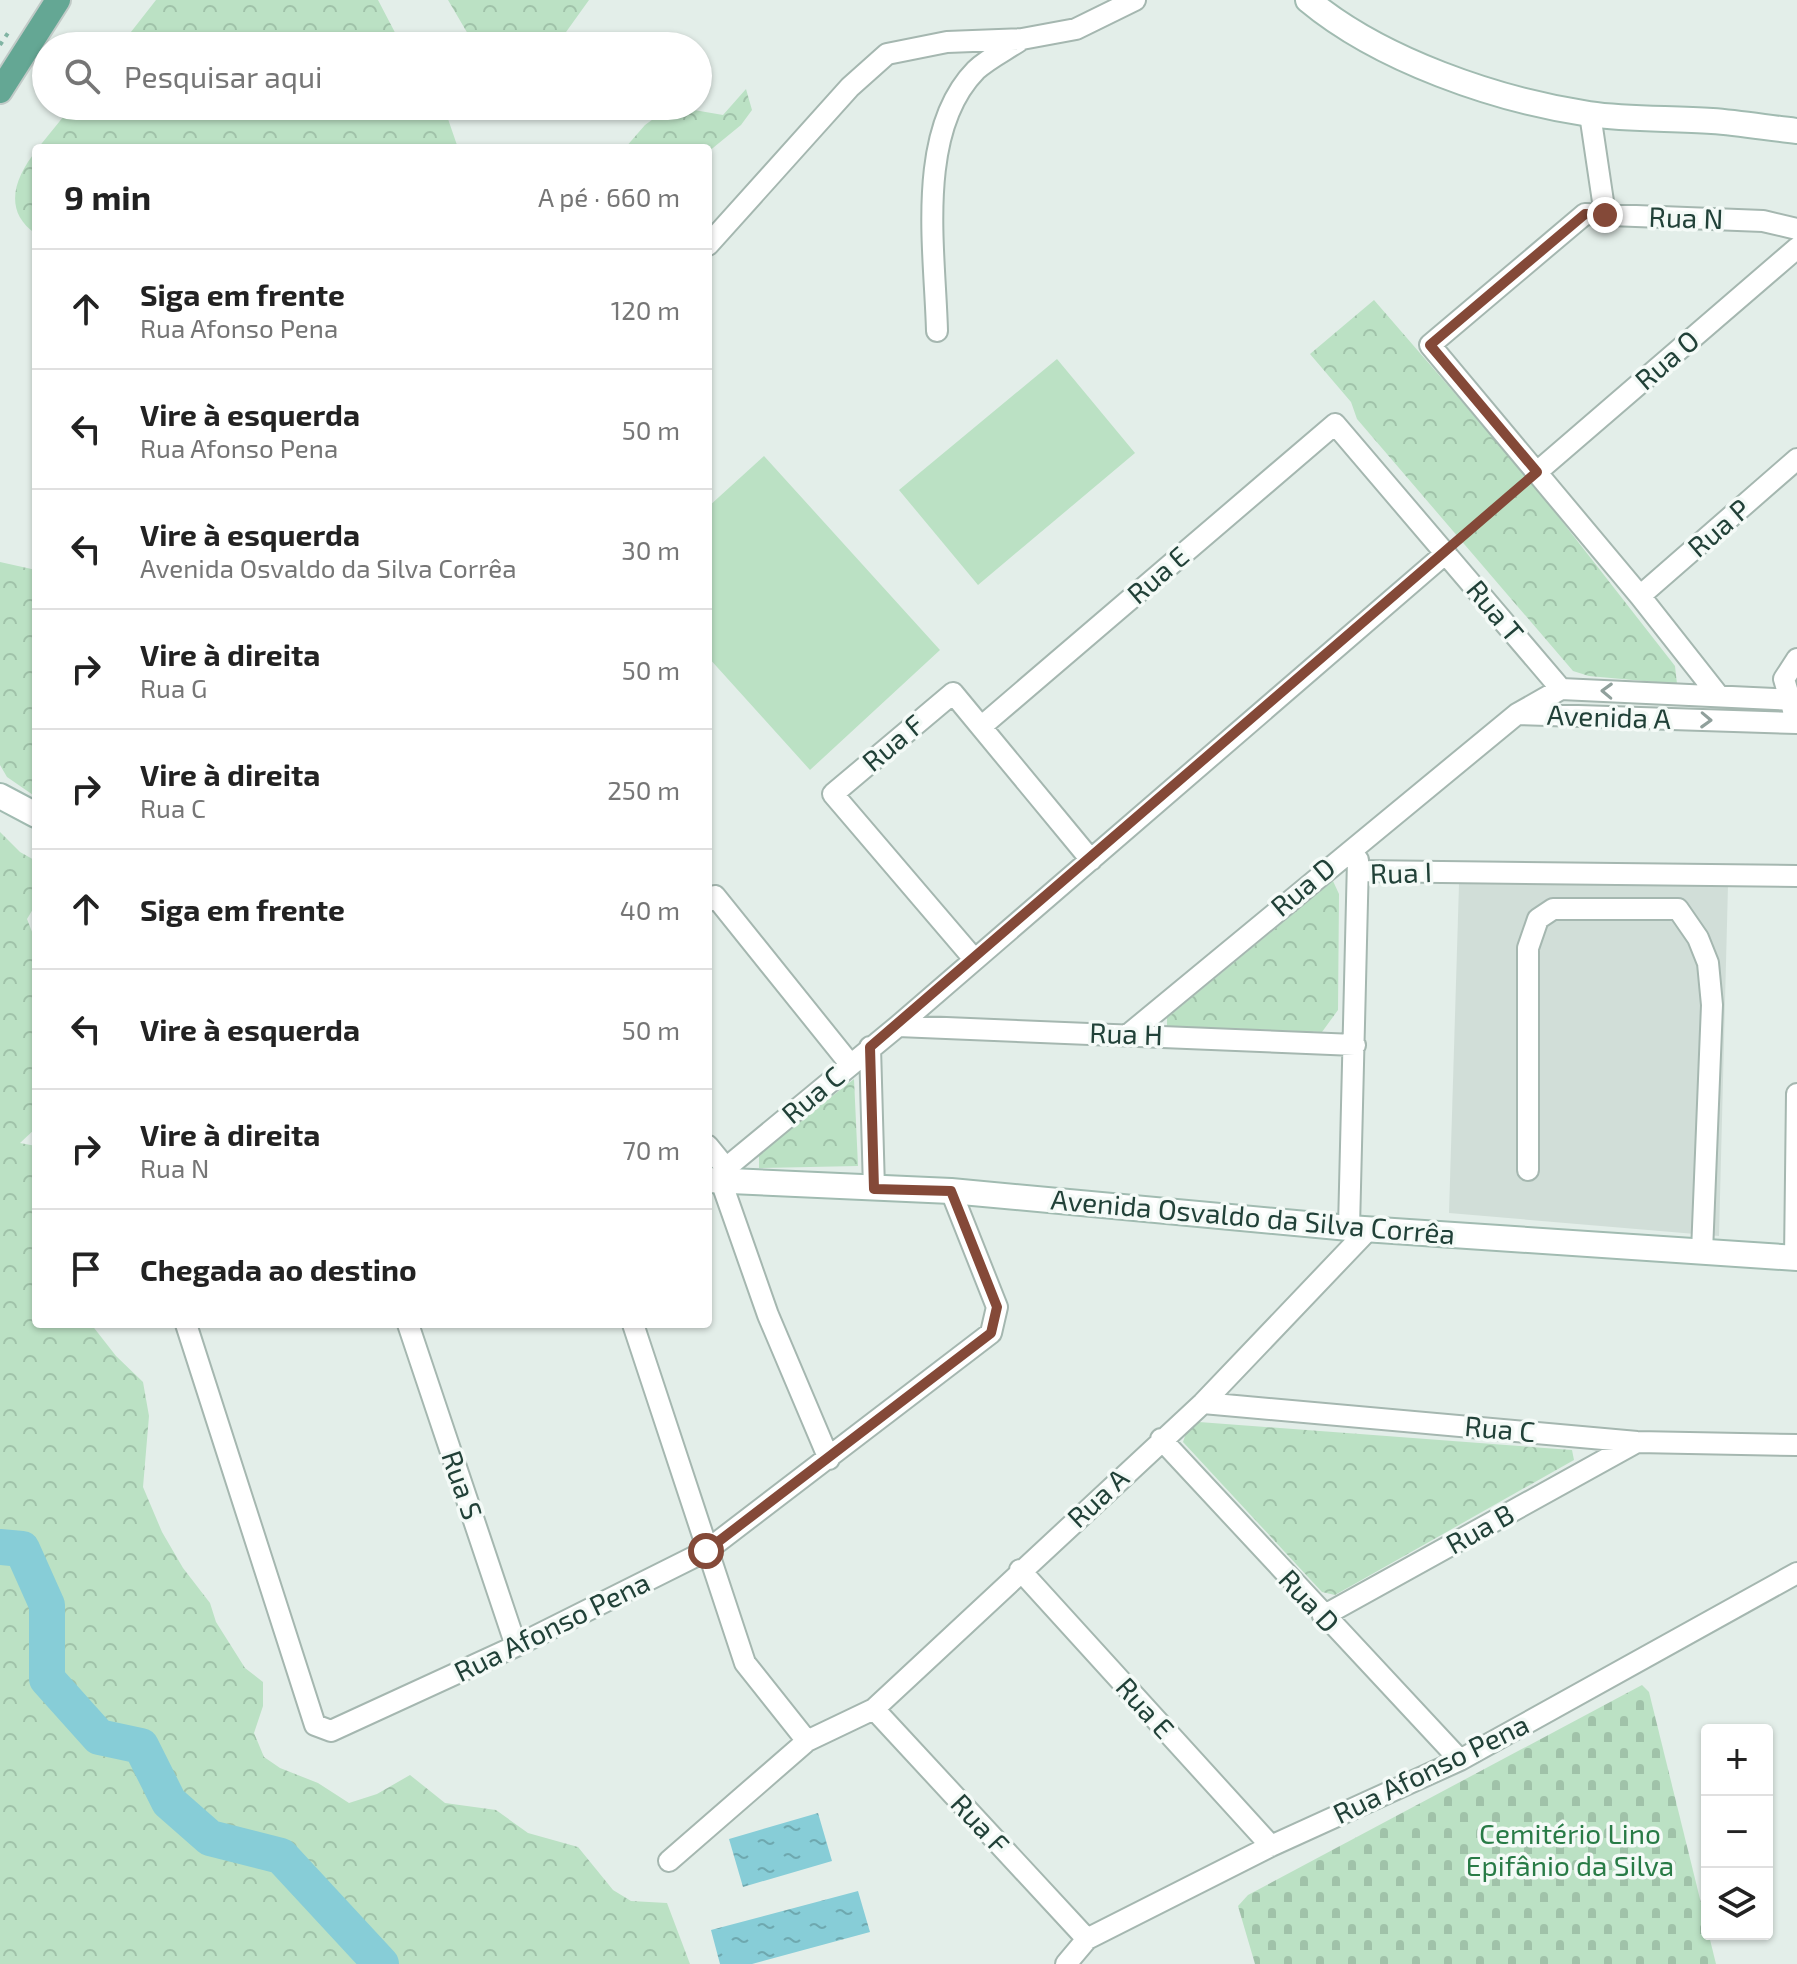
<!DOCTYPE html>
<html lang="pt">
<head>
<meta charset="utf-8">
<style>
	:root { --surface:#fff; --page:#f2f2f2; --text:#222; --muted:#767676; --line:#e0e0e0 }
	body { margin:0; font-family:"Exo 2",sans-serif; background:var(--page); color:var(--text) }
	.controls { position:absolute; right:24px; bottom:24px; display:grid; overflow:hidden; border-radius:8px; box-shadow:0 2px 6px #0004 }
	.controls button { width:72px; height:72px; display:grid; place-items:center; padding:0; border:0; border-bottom:2px solid var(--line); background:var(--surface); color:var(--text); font:40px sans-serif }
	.stop { position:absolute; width:24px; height:24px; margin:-18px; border:6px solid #844938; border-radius:50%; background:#fff }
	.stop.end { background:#844938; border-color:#fff; box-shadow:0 2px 8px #0008 }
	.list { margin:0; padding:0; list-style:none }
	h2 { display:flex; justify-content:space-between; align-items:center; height:104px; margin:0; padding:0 32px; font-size:34px }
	h2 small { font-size:26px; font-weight:400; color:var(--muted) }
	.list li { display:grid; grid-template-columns:52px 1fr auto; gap:24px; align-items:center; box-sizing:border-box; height:120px; padding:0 32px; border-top:2px solid var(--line) }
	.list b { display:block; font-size:30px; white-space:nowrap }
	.list p { margin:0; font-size:26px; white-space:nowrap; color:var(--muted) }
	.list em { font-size:26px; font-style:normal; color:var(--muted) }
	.icon { flex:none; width:44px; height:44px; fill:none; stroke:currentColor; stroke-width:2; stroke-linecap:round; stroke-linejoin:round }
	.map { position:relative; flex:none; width:1797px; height:1964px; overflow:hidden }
	.search { position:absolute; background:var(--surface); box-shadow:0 2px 6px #0004; left:32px; top:32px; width:680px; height:88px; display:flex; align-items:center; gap:20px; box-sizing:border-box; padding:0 28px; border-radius:44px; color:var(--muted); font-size:30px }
	.panel { position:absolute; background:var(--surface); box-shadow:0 2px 6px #0004; left:32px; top:144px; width:680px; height:1184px; border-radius:8px }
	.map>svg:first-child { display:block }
	.built { fill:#d1ded8 }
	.forest { fill:url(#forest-crowns) }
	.cemetery { fill:url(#cemetery-stones) }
	.pitch { fill:#bbe1c4 }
	.water { fill:url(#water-ripples) }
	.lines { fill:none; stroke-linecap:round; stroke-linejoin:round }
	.river { stroke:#87cdd7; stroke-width:36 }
	.street-casing { stroke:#a5b7b0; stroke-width:24 }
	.secondary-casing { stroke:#a1bbb1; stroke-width:28 }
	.primary-casing { stroke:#c1cac7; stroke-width:28 }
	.path { stroke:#81b4a3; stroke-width:4; stroke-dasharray:4 6; stroke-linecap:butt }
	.street { stroke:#fff; stroke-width:20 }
	.secondary { stroke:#fff; stroke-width:24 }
	.primary { stroke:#64a794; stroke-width:24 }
	.oneway { stroke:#90a09c }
	.route { stroke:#844938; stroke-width:10 }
	.labels { text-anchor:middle; stroke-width:7; stroke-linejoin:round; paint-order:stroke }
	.street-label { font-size:28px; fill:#214138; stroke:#f4faf7 }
	.park-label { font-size:28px; fill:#287b46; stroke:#f4faf7 }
</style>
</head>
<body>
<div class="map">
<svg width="1797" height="1964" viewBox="0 0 1797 1964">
	<defs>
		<pattern id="forest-crowns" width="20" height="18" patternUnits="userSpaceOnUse" patternTransform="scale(2)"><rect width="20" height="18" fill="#bbe1c4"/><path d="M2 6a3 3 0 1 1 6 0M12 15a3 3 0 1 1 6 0" fill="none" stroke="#a0c2a9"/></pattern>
		<pattern id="cemetery-stones" width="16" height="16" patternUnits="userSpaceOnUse" patternTransform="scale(2)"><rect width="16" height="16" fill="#bbe1c4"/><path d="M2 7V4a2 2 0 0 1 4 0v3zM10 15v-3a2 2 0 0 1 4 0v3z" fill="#a0c2a9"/></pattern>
		<pattern id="water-ripples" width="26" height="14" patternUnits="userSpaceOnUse" patternTransform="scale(2)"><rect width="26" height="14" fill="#87cdd7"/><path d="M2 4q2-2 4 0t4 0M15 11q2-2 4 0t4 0" fill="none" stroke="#6ea8af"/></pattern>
	</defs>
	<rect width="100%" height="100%" fill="#e3eee9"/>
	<!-- built -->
	<path class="built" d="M 1459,884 L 1728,885 L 1719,1236 L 1449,1213 Z"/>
	<!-- forest -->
	<path class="forest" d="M 156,0 L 378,0 L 402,46 L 120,46 Z
		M 448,0 L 589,0 L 556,46 L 475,46 Z
		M 746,89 L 752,110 L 741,125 L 708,152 L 708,148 L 625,148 L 645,125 L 671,106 L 723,115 Z
		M 72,106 L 438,106 L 448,119 L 458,148 L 38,148 Z
		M 36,151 L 36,234 C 2,211 15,177 36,151 Z
		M 1374,300 L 1529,479 L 1675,666 L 1677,684 L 1589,676 L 1573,671 L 1357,419 L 1351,402 L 1310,354 Z
		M 0,562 L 36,570 L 36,797 L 7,777 L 0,765 Z
		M 0,832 L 20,852 L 36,861 L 36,904 L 27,919 L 36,942 L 36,1128 L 20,1143 L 36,1146 L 36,1324 L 91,1324 L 116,1356 L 143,1382 L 149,1416 L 143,1487 L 162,1532 L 183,1568 L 210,1603 L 216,1622 L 245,1668 L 263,1682 L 263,1706 L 254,1733 L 264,1757 L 280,1768 L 318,1783 L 349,1803 L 377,1794 L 410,1775 L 445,1803 L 496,1810 L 528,1833 L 578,1847 L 613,1890 L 631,1901 L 667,1903 L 690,1964 L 0,1964 Z
		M 1333,881 L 1339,894 L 1338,1010 L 1322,1032 L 1167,1026 L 1167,1018 Z
		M 854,1079 L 858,1166 L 759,1168 L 759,1153 Z
		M 1199,1422 L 1572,1450 L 1574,1460 L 1335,1595 L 1322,1592 L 1183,1442 L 1187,1430 Z"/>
	<!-- cemetery -->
	<path class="cemetery" d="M 1642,1685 L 1649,1692 L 1716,1964 L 1255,1964 L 1238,1906 L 1248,1895 Z"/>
	<!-- pitch -->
	<path class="pitch" d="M 1057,359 L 1135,453 L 978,585 L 899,490 Z
		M 764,456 L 940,650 L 810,770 L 708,657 L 708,507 Z"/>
	<!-- water -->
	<path class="water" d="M 818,1813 L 832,1861 L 743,1887 L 729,1839 Z
		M 858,1891 L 870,1932 L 752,1964 L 720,1964 L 711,1930 Z"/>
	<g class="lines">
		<!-- river -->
		<path class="river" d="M 0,1547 L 22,1549 L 47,1605 L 47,1679 L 99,1737 L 141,1746 L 169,1802 L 210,1838 L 281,1856 L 381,1964"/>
		<defs>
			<path id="street" d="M 1590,114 L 1605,215
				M 708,245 L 850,87 L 887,54 L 947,42 L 1022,39 L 1076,29 L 1135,0
				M 937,331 C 935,251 915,132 976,70 C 989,58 1008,49 1022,39
				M 1537,472 L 1797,248
				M 1640,596 L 1797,459
				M 1718,695 L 1640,596 L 1430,345 L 1585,214 L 1763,221 L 1797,229
				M 1793,710 L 1784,679 L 1797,659
				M 1517,714 L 1797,723
				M 982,726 L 1335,424 L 1561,689
				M 1358,871 L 1797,876
				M 708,901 L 715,896 L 850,1064
				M 974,959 L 833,794 L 953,693 L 1091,860
				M 898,1026 L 1355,1045
				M 1129,1034 L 1517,714 L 1561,689 L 1797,700
				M 870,1047 L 874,1189
				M 708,1146 L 726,1168
				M 1528,1170 L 1528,948 L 1538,919 L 1553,909 L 1678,909 L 1698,938 L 1708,963 L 1712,1005 L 1702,1252
				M 1349,1228 L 1358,860
				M 1795,1258 L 1797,1094
				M 186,1324 L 315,1725 L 331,1731 L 516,1646 L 706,1551 L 991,1333 L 997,1307 L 951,1191
				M 408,1324 L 516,1646
				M 633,1324 L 745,1663 L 807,1741
				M 1203,1403 L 1637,1442 L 1797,1445
				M 1161,1439 L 1460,1760
				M 829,1459 L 768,1315 L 721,1181 L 726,1168 L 898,1026 L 1446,553
				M 1020,1570 L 1271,1846
				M 1323,1616 L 1637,1442
				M 874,1709 L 1087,1939
				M 669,1861 L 807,1741 L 874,1709 L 1203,1403 L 1369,1229
				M 1066,1964 L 1087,1939 L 1271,1846 L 1460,1760 L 1797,1573"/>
			<path id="secondary" d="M 1308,0 C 1380,60 1496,100 1589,114 C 1629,120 1671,118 1712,121 C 1740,123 1769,128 1797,131
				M 0,796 L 36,815
				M 708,1180 L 951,1191 L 1349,1228 L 1797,1258"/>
			<path id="primary" d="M 0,91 L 58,0"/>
		</defs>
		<!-- street casing -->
		<use href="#street" class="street-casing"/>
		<!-- secondary casing -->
		<use href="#secondary" class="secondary-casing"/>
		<!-- primary casing -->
		<use href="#primary" class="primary-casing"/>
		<!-- path -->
		<path class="path" d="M 0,45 L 10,30
			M 1460,541 L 1522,486"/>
		<!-- street -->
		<use href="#street" class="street"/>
		<!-- secondary -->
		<use href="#secondary" class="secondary"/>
		<!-- primary -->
		<use href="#primary" class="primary"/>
	</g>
	<!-- one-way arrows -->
	<defs><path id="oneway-chevron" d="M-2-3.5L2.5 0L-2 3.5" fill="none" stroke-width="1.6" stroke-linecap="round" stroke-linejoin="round" transform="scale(2)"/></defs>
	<g class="oneway">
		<use href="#oneway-chevron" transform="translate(1607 691) rotate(-178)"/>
		<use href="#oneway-chevron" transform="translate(1706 720) rotate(2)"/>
	</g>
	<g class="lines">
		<!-- route -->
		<path class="route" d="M 706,1551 L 991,1333 L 997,1307 L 951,1191 L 874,1189 L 870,1047 L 1537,472 L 1430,345 L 1585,214 L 1605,215"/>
	</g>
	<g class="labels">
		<!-- street labels -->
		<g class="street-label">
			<text transform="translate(1686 218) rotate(2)" y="10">Rua N</text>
			<text transform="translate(1667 360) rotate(-41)" y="10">Rua O</text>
			<text transform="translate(1719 528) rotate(-41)" y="10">Rua P</text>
			<text transform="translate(1158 575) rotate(-41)" y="10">Rua E</text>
			<text transform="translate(1495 611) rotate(50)" y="10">Rua T</text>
			<text transform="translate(1609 717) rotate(2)" y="10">Avenida A</text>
			<text transform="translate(893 743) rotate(-40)" y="10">Rua F</text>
			<text transform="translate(1401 873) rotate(-2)" y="10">Rua I</text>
			<text transform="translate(1303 887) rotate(-40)" y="10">Rua D</text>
			<text transform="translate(1126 1034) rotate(2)" y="10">Rua H</text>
			<text transform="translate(813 1095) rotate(-40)" y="10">Rua C</text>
			<text transform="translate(1253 1217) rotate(5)" y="10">Avenida Osvaldo da Silva Corrêa</text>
			<text transform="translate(1500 1429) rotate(5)" y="10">Rua C</text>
			<text transform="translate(462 1485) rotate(71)" y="10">Rua S</text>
			<text transform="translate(1098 1498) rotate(-43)" y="10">Rua A</text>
			<text transform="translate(1480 1529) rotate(-29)" y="10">Rua B</text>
			<text transform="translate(1309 1601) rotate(47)" y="10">Rua D</text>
			<text transform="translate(552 1627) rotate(-26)" y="10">Rua Afonso Pena</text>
			<text transform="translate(1145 1708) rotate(48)" y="10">Rua E</text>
			<text transform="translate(1431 1769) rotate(-26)" y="10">Rua Afonso Pena</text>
			<text transform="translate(980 1824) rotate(47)" y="10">Rua F</text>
		</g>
		<!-- park labels -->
		<g class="park-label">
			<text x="1570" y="1844">Cemitério Lino<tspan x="1570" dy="32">Epifânio da Silva</tspan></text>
		</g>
	</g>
</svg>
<div class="controls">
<button>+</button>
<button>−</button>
<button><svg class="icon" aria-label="layers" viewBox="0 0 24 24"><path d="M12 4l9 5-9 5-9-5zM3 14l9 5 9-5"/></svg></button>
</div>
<div class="stop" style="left:706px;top:1551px"></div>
<div class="stop end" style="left:1605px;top:215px"></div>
<div class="search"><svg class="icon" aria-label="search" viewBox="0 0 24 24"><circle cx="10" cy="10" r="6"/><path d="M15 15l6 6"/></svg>Pesquisar aqui</div>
<section class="panel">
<h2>9 min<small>A pé · 660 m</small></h2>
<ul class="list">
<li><svg class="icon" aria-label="ahead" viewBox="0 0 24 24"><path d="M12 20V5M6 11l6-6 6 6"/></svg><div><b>Siga em frente</b><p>Rua Afonso Pena</p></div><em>120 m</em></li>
<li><svg class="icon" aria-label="left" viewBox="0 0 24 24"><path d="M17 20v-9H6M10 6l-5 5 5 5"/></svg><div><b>Vire à esquerda</b><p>Rua Afonso Pena</p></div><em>50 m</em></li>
<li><svg class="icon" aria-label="left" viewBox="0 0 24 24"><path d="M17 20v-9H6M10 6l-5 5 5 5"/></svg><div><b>Vire à esquerda</b><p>Avenida Osvaldo da Silva Corrêa</p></div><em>30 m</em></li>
<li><svg class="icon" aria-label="right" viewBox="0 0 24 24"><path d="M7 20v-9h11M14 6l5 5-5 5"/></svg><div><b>Vire à direita</b><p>Rua G</p></div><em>50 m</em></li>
<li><svg class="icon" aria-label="right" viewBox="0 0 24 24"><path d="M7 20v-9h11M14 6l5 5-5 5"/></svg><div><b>Vire à direita</b><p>Rua C</p></div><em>250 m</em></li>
<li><svg class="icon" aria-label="ahead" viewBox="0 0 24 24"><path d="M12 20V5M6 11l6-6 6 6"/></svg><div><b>Siga em frente</b></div><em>40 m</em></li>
<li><svg class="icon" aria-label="left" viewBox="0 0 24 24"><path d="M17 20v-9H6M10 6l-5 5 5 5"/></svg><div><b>Vire à esquerda</b></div><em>50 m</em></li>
<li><svg class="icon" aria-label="right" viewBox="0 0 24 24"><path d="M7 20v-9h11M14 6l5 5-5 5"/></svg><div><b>Vire à direita</b><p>Rua N</p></div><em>70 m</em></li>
<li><svg class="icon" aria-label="arrive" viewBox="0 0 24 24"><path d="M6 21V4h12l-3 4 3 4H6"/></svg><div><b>Chegada ao destino</b></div></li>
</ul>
</section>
</div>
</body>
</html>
